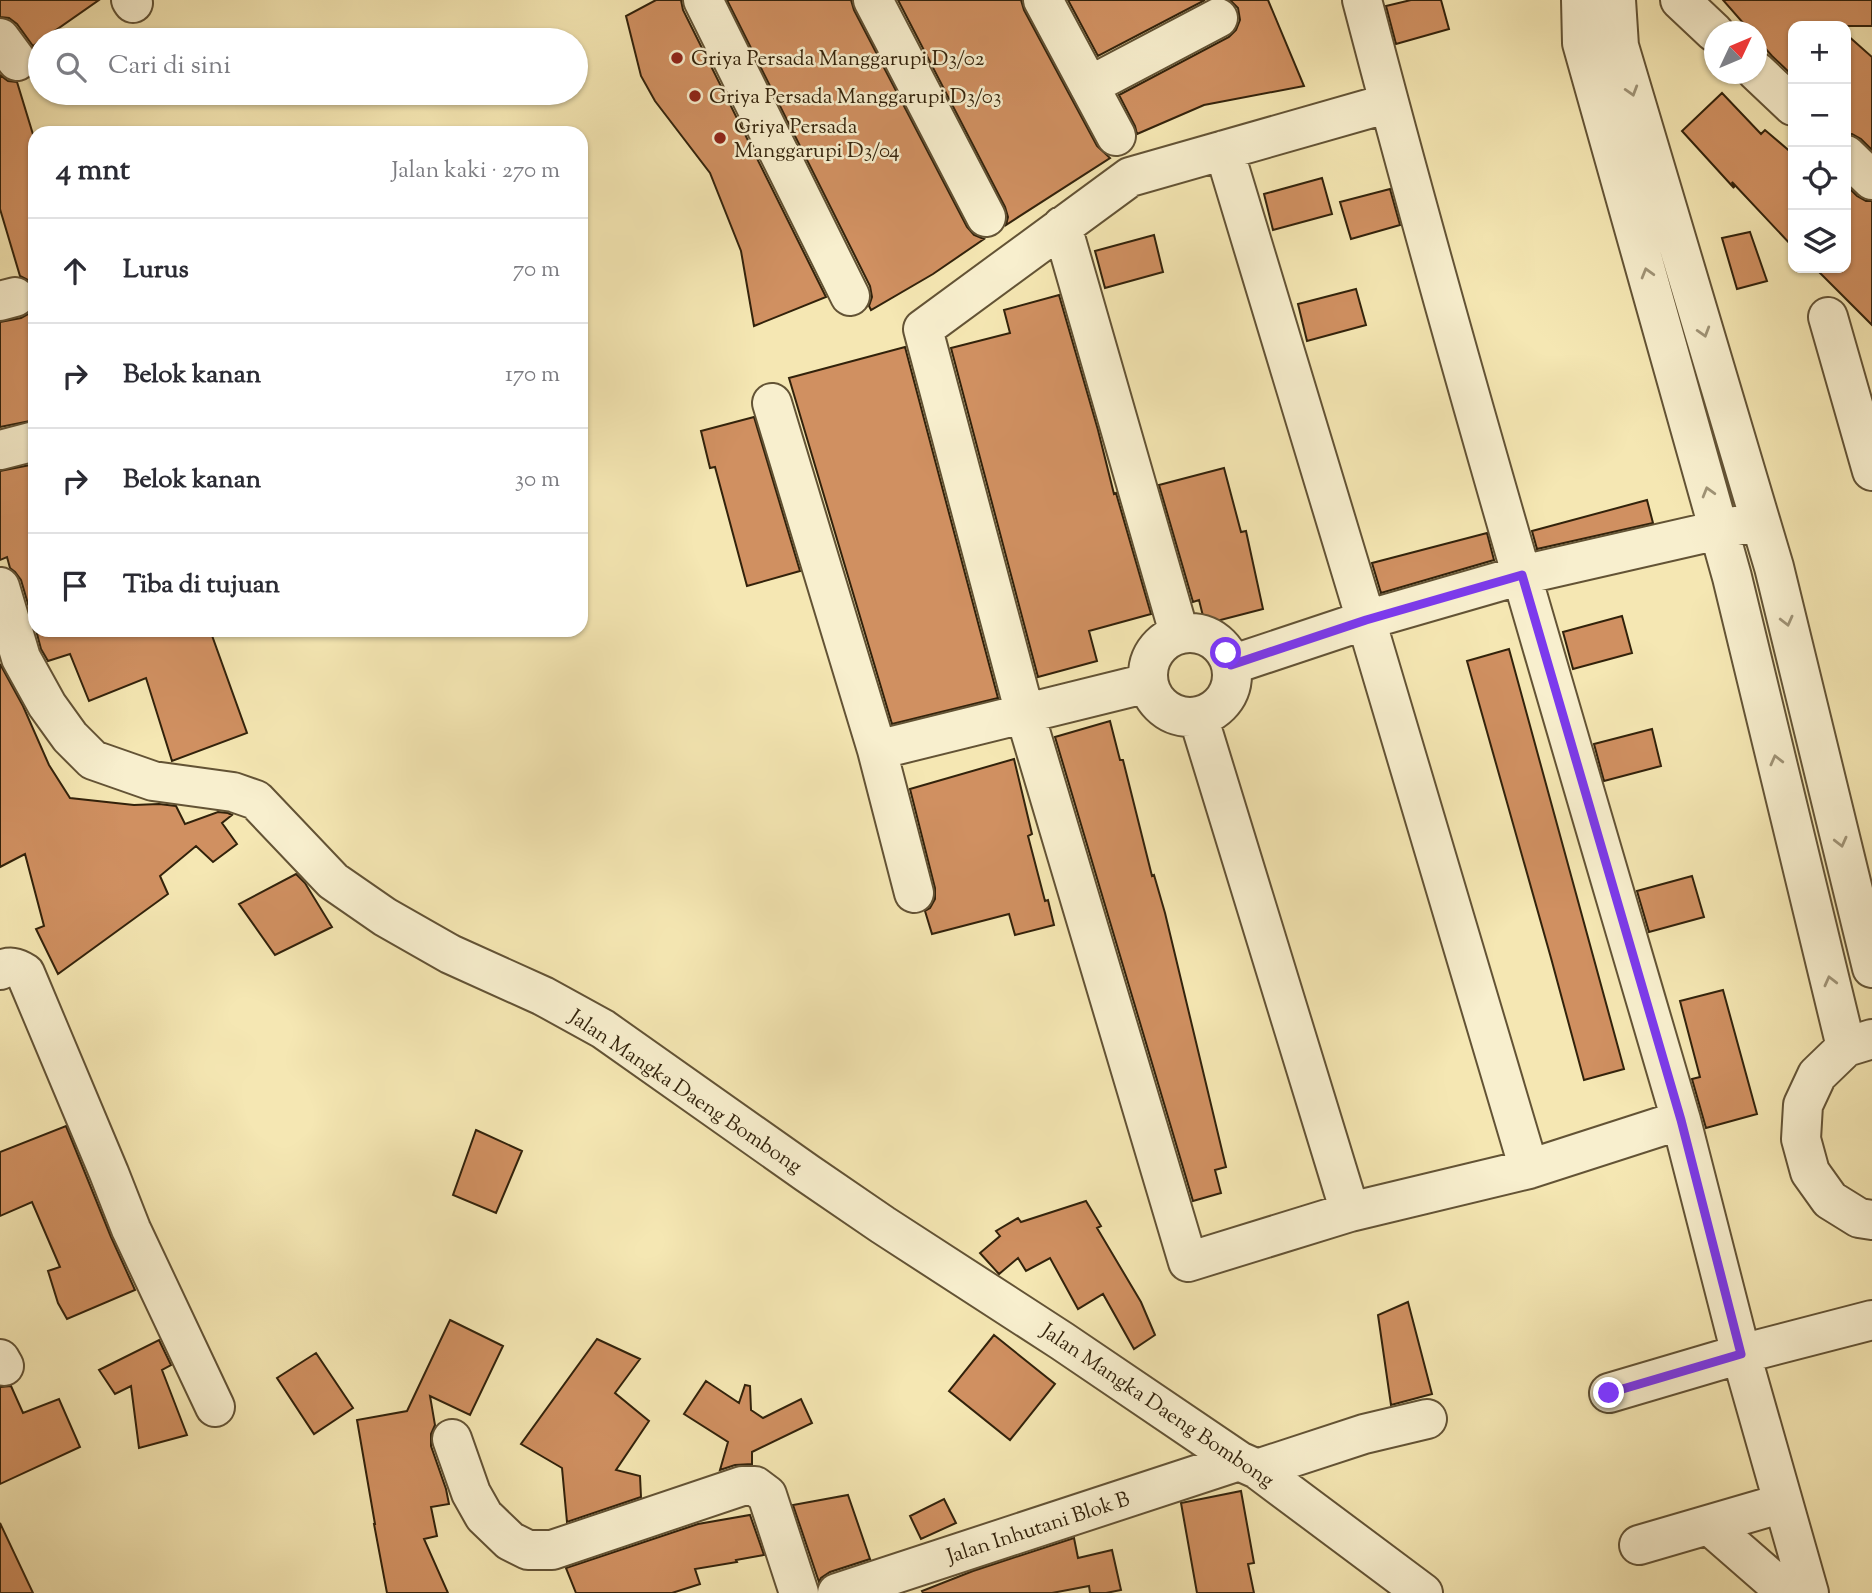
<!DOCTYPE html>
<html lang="id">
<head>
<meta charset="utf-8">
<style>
	:root { --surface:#fff; --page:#f7f7f7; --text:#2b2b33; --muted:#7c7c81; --line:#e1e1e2 }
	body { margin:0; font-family:"Sorts Mill Goudy",serif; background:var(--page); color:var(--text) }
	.controls { position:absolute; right:21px; top:21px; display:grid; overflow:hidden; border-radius:14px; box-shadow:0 2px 5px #0004 }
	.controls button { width:63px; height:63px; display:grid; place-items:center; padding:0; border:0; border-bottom:2px solid var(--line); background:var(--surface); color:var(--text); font:35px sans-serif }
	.compass { position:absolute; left:1704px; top:21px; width:63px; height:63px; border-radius:50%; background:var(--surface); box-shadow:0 2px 5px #0004; rotate:46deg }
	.stop { position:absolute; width:21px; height:21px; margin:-16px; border:5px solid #7c3aed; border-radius:50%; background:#fff }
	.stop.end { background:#7c3aed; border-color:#fff; box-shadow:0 2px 7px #0008 }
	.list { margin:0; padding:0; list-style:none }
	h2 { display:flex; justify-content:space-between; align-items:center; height:91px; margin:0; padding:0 28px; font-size:30px }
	h2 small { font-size:23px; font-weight:400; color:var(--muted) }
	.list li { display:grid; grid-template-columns:46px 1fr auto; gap:21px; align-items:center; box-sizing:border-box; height:105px; padding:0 28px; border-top:2px solid var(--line) }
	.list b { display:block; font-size:26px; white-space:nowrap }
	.list em { font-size:23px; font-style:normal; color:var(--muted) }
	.icon { flex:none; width:38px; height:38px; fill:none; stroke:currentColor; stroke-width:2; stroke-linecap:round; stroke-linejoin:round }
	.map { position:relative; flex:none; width:1872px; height:1593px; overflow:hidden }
	.search { position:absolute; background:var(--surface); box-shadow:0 2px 5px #0004; left:28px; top:28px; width:560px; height:77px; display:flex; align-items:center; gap:18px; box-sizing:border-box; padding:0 24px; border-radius:38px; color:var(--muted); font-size:26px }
	.panel { position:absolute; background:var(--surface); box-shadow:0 2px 5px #0004; left:28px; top:126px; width:560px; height:511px; border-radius:21px }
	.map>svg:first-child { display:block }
	.building { fill:#d09061; stroke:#32220b; stroke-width:2 }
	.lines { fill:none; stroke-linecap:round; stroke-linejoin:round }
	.minor-casing { stroke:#635335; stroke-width:42 }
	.minor { stroke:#f8efce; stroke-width:38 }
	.oneway { stroke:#9f9376 }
	.route { stroke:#7c3aed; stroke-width:9 }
	.poi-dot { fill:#8f2418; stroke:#f8efce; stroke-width:2.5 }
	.labels { text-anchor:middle; stroke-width:5; stroke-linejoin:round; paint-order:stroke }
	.poi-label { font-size:21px; fill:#32220b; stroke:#f8efce; text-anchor:start }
	.street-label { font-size:21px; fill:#32220b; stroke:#f8efce }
</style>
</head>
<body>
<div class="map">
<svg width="1872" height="1593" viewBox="0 0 1872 1593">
	<rect width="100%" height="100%" fill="#f5e7b3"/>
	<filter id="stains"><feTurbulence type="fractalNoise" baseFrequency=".00286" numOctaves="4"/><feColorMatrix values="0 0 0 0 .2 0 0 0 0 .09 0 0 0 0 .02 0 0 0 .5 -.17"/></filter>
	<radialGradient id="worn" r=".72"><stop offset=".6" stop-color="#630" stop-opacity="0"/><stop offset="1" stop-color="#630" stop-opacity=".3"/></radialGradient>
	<!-- building -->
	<path class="building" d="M 0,0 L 99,0 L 33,46 L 17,24 L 9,18 L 0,17 Z
		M 656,0 L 681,0 L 683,10 L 826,297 L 754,326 L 741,251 L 710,173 L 655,101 L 641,76 L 626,16 Z
		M 727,0 L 851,0 L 854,10 L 967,227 L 974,235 L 984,239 L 933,274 L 871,310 L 869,306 L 872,297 L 870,286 Z
		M 898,0 L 1021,0 L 1024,10 L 1097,146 L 1110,158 L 1006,225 L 1008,217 L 1005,207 Z
		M 1068,0 L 1205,0 L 1098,56 Z
		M 1230,0 L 1268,0 L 1304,86 L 1204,105 L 1137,134 L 1135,126 L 1119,95 L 1229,37 L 1236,30 L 1240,20 L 1238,8 Z
		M 1411,0 L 1441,0 L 1449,29 L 1396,44 L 1386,6 Z
		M 1723,0 L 1872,0 L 1872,26 L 1793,26 L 1793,76 L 1772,56 L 1756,38 L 1756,32 L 1751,32 Z
		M 1846,34 L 1872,57 L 1872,150 L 1861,139 L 1852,134 L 1846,134 Z
		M 0,75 L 8,81 L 17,82 L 35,141 L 35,289 L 30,281 L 20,276 L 0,209 Z
		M 1722,93 L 1761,134 L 1765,130 L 1793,154 L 1793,247 L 1732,182 L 1734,188 L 1682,131 Z
		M 1322,178 L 1332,214 L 1273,230 L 1264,194 Z
		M 1846,185 L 1857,196 L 1866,201 L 1872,201 L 1872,325 L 1815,268 L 1846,268 Z
		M 1390,189 L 1400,225 L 1351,239 L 1340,202 Z
		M 1750,232 L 1767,281 L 1737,289 L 1722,238 Z
		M 1154,235 L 1163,272 L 1105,288 L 1095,251 Z
		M 1356,289 L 1366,325 L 1307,341 L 1298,304 Z
		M 1059,295 L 1098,430 L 1114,494 L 1116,493 L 1151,614 L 1089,631 L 1097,661 L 1038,677 L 951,348 L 1010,333 L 1004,310 Z
		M 35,305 L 35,420 L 0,427 L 0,322 L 21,318 L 30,313 Z
		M 905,347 L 998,698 L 892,724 L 789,378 Z
		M 754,417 L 800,571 L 747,586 L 715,467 L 710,468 L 701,431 Z
		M 35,464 L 35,628 L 21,580 L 15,572 L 10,568 L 7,557 L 0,560 L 0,471 Z
		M 1224,468 L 1241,532 L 1246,531 L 1263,609 L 1205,624 L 1199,600 L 1193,602 L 1159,485 Z
		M 1647,500 L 1653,523 L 1537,549 L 1532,531 Z
		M 1487,533 L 1494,560 L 1381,593 L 1372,563 Z
		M 1622,616 L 1632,653 L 1573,669 L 1563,632 Z
		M 36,630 L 210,630 L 247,733 L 172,761 L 146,678 L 89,701 L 70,654 L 48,661 L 41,649 Z
		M 1509,649 L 1624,1069 L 1584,1080 L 1551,958 L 1467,661 Z
		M 0,664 L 23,706 L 49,765 L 70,798 L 134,805 L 159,804 L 176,806 L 185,824 L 218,812 L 228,813 L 232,815 L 222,823 L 237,844 L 213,862 L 196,846 L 160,876 L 168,894 L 58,974 L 36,929 L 44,926 L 25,854 L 0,867 Z
		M 1110,721 L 1120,760 L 1123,760 L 1152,876 L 1154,875 L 1165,913 L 1226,1167 L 1215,1170 L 1221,1193 L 1193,1201 L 1055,737 Z
		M 1652,729 L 1661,766 L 1604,781 L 1594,744 Z
		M 1014,759 L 1032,834 L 1028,836 L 1045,901 L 1048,900 L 1054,925 L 1015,935 L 1009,914 L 932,934 L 925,911 L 930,908 L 935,899 L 935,888 L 910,789 Z
		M 296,874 L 305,883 L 332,927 L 275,955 L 239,904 Z
		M 1692,876 L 1704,917 L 1649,932 L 1637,891 Z
		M 1723,990 L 1757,1114 L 1706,1128 L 1692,1079 L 1700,1077 L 1680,1001 Z
		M 66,1126 L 111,1237 L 135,1290 L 67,1319 L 58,1303 L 48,1271 L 60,1267 L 32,1202 L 0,1216 L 0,1152 Z
		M 476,1130 L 522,1151 L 496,1213 L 453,1195 Z
		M 1086,1201 L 1101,1226 L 1097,1228 L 1141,1302 L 1155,1335 L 1134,1349 L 1103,1294 L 1078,1309 L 1050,1258 L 1026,1271 L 1018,1258 L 999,1274 L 980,1253 L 1000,1236 L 996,1231 L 1018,1218 L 1021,1222 Z
		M 1408,1302 L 1432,1394 L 1391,1405 L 1378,1315 Z
		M 450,1320 L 503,1346 L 470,1415 L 430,1396 L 435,1425 L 431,1434 L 431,1446 L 446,1489 L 449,1504 L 431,1507 L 437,1536 L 424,1539 L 448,1593 L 387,1593 L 374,1524 L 375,1524 L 357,1420 L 407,1411 Z
		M 994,1335 L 1055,1384 L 1010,1440 L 949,1391 Z
		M 597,1339 L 640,1359 L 615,1393 L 649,1421 L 616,1470 L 640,1476 L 641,1497 L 567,1522 L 562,1468 L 521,1444 Z
		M 159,1340 L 171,1365 L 162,1370 L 187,1435 L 139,1448 L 131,1386 L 115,1394 L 99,1370 Z
		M 316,1353 L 353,1408 L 314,1434 L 277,1378 Z
		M 706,1381 L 739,1403 L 745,1385 L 750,1386 L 751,1410 L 763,1418 L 801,1399 L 812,1423 L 752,1452 L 752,1464 L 735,1465 L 720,1470 L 728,1442 L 684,1414 Z
		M 11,1386 L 23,1413 L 59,1399 L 80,1447 L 0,1484 L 0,1387 Z
		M 1241,1491 L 1254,1563 L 1248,1564 L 1254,1593 L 1197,1593 L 1181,1503 Z
		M 848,1495 L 870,1559 L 830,1572 L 821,1578 L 819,1582 L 793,1505 Z
		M 944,1499 L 956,1523 L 921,1539 L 910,1516 Z
		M 750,1515 L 764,1555 L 736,1560 L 737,1562 L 695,1569 L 700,1584 L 672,1593 L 576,1593 L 566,1568 L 698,1524 Z
		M 0,1523 L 33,1593 L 0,1593 Z
		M 1074,1538 L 1078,1558 L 1112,1550 L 1121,1590 L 1106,1593 L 1090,1593 L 1089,1586 L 1052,1593 L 923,1593 L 922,1591 L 973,1571 Z"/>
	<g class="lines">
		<defs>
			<path id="minor" d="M 131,0 L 133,3
				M 703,0 L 850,296
				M 873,0 L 986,217
				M 1043,0 L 1116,136
				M 1362,0 C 1460,375 1572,747 1681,1120 L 1529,1169 L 1350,1212 L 1188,1262 L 1025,714 L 923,329 L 1130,177 L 1389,103
				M 1581,0 L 1582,43 L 1732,577 L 1846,1047
				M 1616,0 L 1619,46 L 1774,567 L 1872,968
				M 1680,0 L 1714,32
				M 0,38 L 17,61
				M 1756,71 L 1793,106
				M 1089,86 L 1218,18
				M 1224,150 L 1366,620 L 1529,1169
				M 1846,155 L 1872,180
				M 1062,226 L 1179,633
				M 0,301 L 15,297
				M 1828,317 L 1872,471
				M 772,403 L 877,750 L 914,893
				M 0,450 L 35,441
				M 0,587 L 21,658 L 47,705 L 70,737 L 93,760 L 153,781 L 233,792 L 256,800 L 333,881 L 385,917 L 450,954 L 543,996 L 603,1029 L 807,1173 L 883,1225 L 1062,1341 L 1239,1461 L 1257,1469 L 1423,1593
				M1148 675a42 42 0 1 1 84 0a42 42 0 1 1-84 0Z
				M 1231,665 L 1366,620 L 1522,575 L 1745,524
				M 1198,716 L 1350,1212
				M 877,750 L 1148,683
				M 0,970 C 10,966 16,967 25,973 L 109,1173 L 131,1229 L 215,1407
				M 1872,1039 L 1846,1047 L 1817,1075 L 1803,1105 L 1801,1139 L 1810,1172 L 1830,1200 L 1859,1218 L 1872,1220
				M 1681,1120 L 1741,1354 L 1809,1593
				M 0,1359 L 4,1366
				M 1609,1393 L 1741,1354 L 1872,1320
				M 452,1439 L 471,1493 L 484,1516 L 510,1541 L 528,1550 L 552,1550 L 742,1486 L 755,1486 L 767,1495 L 799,1593
				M 1257,1469 L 1364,1434 L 1427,1419
				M 1709,1525 L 1787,1593
				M 1639,1545 L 1783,1503
				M 837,1593 L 1239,1461"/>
		</defs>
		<!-- minor casing -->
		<use href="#minor" class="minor-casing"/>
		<!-- minor -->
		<use href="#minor" class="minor"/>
	</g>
	<!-- one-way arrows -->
	<defs><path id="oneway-chevron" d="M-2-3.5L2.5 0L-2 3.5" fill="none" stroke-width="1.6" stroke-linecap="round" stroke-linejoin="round" transform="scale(1.75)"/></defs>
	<g class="oneway">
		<use href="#oneway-chevron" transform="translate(1632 91) rotate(73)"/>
		<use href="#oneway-chevron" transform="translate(1647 273) rotate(-106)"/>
		<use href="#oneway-chevron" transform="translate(1704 332) rotate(73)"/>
		<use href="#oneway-chevron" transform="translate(1708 492) rotate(-106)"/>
		<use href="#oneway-chevron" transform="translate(1787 621) rotate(76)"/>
		<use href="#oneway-chevron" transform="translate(1776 760) rotate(-104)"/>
		<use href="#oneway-chevron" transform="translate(1841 842) rotate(76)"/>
		<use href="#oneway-chevron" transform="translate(1830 981) rotate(-104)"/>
	</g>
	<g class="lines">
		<!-- route -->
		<path class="route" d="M 1226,653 L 1231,665 L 1366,620 L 1522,575 L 1681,1120 L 1741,1354 L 1609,1393"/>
	</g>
	<!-- markers -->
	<g class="poi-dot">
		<circle cx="677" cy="58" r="7"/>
		<circle cx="695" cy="96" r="7"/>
		<circle cx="720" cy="138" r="7"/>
	</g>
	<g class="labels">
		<!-- poi labels -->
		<g class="poi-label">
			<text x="691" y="65">Griya Persada Manggarupi D3/02</text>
			<text x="709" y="103">Griya Persada Manggarupi D3/03</text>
			<text x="734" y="133">Griya Persada<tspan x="734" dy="24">Manggarupi D3/04</tspan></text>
		</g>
		<!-- street labels -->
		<g class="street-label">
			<text transform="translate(686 1091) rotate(34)" y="7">Jalan Mangka Daeng Bombong</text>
			<text transform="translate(1158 1405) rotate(34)" y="7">Jalan Mangka Daeng Bombong</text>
			<text transform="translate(1038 1527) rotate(-18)" y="7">Jalan Inhutani Blok B</text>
		</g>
	</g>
	<rect width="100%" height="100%" filter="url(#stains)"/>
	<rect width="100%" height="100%" fill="url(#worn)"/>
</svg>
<div class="controls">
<button>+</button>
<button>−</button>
<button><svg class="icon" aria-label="locate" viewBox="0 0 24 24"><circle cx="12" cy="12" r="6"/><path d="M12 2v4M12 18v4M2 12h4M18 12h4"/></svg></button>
<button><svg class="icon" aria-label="layers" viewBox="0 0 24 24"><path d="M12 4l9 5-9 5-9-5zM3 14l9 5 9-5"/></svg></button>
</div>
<svg class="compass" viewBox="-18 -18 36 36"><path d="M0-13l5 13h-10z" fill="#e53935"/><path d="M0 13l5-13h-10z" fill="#7c7c81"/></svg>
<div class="stop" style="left:1226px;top:653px"></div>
<div class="stop end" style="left:1609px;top:1393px"></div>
<div class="search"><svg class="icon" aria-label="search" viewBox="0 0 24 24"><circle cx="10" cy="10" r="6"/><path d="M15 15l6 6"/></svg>Cari di sini</div>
<section class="panel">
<h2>4 mnt<small>Jalan kaki · 270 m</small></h2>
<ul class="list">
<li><svg class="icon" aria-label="ahead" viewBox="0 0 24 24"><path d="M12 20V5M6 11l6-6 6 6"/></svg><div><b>Lurus</b></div><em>70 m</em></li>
<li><svg class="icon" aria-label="right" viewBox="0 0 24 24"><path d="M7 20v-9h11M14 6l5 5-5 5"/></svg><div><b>Belok kanan</b></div><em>170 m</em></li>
<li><svg class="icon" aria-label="right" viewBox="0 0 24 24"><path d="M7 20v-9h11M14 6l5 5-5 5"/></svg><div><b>Belok kanan</b></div><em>30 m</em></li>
<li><svg class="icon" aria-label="arrive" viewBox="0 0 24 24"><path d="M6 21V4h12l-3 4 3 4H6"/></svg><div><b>Tiba di tujuan</b></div></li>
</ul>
</section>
</div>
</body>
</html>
